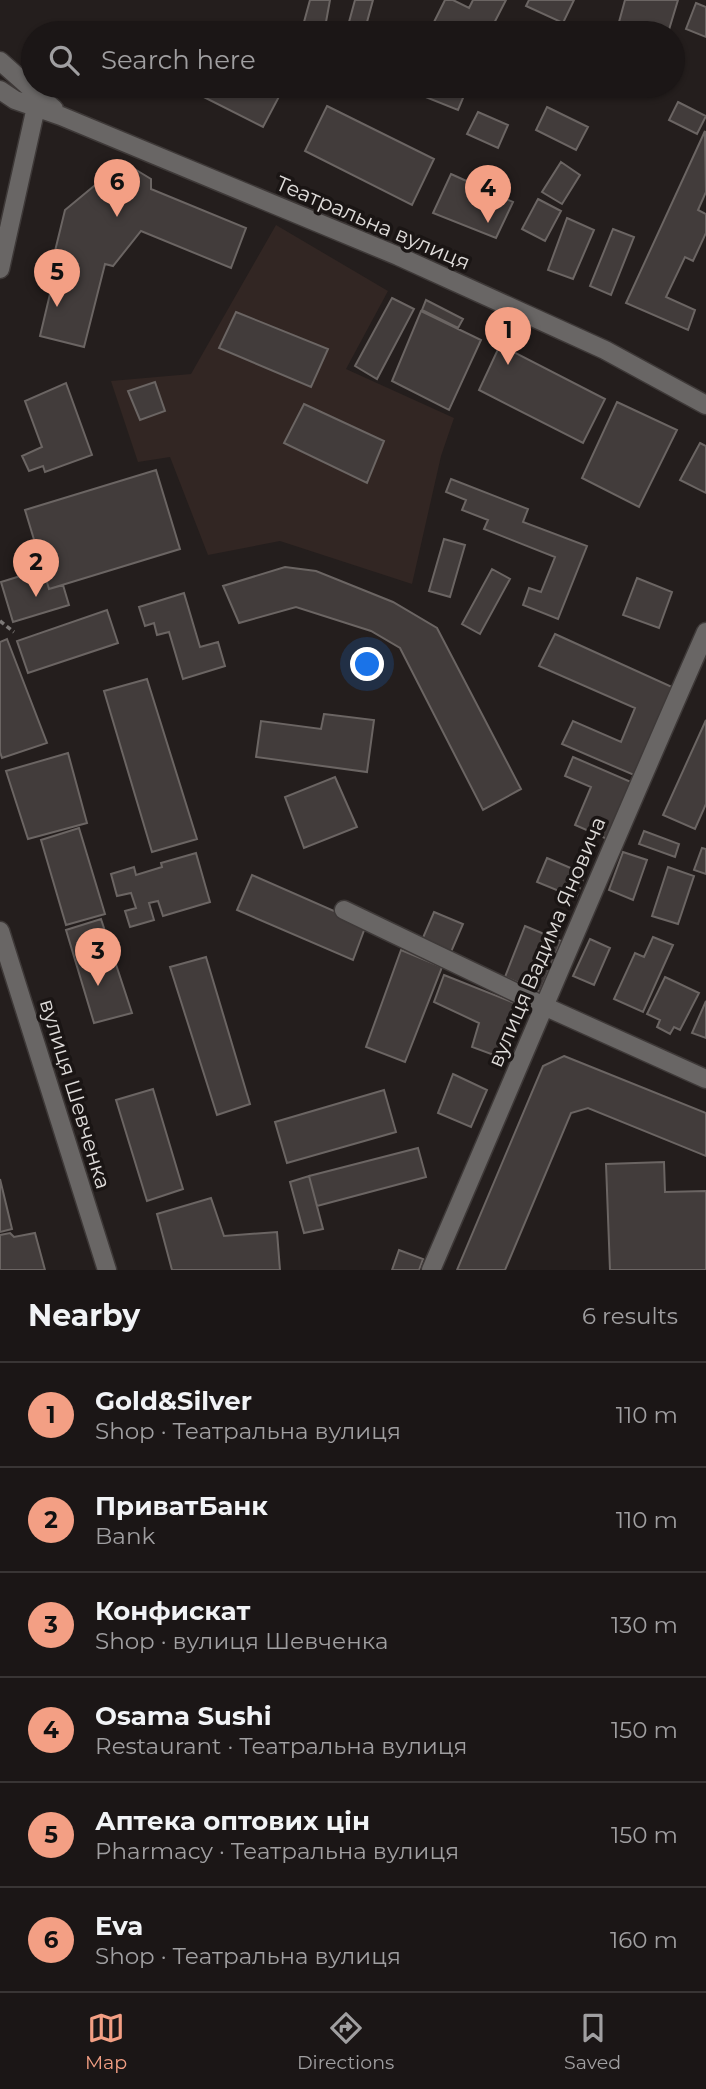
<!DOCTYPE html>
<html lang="en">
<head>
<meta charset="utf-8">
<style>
	:root { --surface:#1b1616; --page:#241f1f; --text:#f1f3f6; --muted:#a09fa1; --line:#393535; --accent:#f39f84 }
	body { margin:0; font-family:Montserrat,sans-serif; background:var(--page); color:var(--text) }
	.you { position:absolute; left:368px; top:665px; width:24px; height:24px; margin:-18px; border:5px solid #fff; border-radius:50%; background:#1a73e8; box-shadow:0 0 0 10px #1a73e833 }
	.badge { display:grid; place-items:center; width:46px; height:46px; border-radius:50%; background:var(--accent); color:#111; font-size:23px; font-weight:700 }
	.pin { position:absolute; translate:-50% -58px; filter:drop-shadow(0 2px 4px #0008) }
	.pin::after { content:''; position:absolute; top:37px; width:24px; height:21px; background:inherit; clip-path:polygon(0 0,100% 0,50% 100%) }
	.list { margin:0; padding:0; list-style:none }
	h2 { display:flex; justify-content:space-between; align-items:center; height:91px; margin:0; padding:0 28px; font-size:30px }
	h2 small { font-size:23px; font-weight:400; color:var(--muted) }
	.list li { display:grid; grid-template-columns:46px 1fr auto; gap:21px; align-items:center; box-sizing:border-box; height:105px; padding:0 28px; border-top:2px solid var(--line) }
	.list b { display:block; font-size:26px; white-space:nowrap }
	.list p { margin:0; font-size:23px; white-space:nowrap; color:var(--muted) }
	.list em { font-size:23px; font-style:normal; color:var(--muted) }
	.icon { flex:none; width:38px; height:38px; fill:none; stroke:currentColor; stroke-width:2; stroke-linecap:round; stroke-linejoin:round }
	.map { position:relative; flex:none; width:706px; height:1270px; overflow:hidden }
	.search { position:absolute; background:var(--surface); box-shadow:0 2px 5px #0004; left:21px; right:21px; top:21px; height:77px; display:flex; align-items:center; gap:18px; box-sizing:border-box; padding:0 24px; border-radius:38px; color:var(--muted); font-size:26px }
	.sheet { height:721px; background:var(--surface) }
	nav { display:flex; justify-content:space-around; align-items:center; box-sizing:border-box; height:98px; border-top:2px solid var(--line); background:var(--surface); font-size:19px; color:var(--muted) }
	nav a { display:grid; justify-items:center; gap:4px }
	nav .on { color:var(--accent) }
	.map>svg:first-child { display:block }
	.built { fill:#322623 }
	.building { fill:#423c3b; stroke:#6b6563; stroke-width:2 }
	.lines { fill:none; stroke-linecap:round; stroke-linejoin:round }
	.minor-casing { stroke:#3e3938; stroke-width:21 }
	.path { stroke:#7d7977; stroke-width:3.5; stroke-dasharray:5 3.5; stroke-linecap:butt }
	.minor { stroke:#696665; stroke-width:18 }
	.labels { text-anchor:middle; stroke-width:7; stroke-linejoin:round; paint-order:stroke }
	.street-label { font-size:21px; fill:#e0dddb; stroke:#1a1514 }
</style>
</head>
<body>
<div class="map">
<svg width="706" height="1270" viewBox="0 0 706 1270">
	<rect width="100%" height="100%" fill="#241e1d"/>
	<!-- built -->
	<path class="built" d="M 276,225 L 388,291 L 346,369 L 454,418 L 441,456 L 412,584 L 280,541 L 208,555 L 170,457 L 138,462 L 111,381 L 191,374 Z"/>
	<!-- building -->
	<path class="building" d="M 310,0 L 330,0 L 324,33 L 301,33 Z
		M 355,0 L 373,0 L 364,33 L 346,33 Z
		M 445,0 L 453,0 L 469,8 L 473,0 L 506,0 L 489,33 L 436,33 L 430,30 Z
		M 529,0 L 574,0 L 563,23 L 526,6 Z
		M 625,0 L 678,0 L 668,33 L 616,33 Z
		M 696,3 L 706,7 L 706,37 L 686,29 Z
		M 182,86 L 277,86 L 283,89 L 263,127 Z
		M 422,86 L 468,86 L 458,110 L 418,94 Z
		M 511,86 L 544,86 L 540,96 Z
		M 678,102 L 706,116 L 697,134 L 669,120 Z
		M 327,106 L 434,159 L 412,205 L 305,151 Z
		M 547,107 L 588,127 L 576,150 L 536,130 Z
		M 478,112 L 508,125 L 498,148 L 467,134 Z
		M 705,131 L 706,192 L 698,210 L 706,214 L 706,233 L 693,261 L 685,257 L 666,297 L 695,310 L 688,330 L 626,303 Z
		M 123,162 L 151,179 L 151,189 L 246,228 L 231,268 L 141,231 L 113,266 L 105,264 L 84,347 L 40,336 L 60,252 L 55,251 L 65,210 Z
		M 561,162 L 580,175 L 562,204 L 542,192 Z
		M 451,174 L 513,202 L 496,238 L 433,213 Z
		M 538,199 L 561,211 L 545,241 L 522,229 Z
		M 567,218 L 594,230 L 573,279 L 548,270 Z
		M 613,229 L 634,237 L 611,295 L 590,286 Z
		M 392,298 L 414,309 L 377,379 L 355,366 Z
		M 426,300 L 463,319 L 458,328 L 422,310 Z
		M 421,311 L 481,340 L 449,410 L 392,381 Z
		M 236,312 L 328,349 L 311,387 L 219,348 Z
		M 500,345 L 605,399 L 583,443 L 479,390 Z
		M 155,382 L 165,411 L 140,420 L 128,391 Z
		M 66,383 L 92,455 L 45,472 L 43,466 L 29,471 L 22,456 L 42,447 L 25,401 Z
		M 617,402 L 677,430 L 639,507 L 582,478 Z
		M 304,404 L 384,441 L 367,483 L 284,443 Z
		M 700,443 L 706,446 L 706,493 L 680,480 Z
		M 156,470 L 180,549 L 49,589 L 25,510 Z
		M 451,479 L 528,509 L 523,522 L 587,546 L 558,619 L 523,605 L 529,588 L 541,592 L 555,557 L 484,529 L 488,520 L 462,510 L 466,500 L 446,492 Z
		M 444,539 L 465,545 L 450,597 L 429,591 Z
		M 285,567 L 316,571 L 393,602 L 437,628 L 521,789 L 483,810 L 400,648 L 371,631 L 296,607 L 239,623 L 223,586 Z
		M 43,569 L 49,589 L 63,585 L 69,605 L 13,622 L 1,582 Z
		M 492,569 L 510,579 L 480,634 L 462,624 Z
		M 637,578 L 672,592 L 659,628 L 623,615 Z
		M 184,593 L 200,647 L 218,642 L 225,666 L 183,679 L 169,632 L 157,635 L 154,623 L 145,626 L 139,607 Z
		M 107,610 L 118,643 L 28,673 L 17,641 Z
		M 555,634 L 672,687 L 634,775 L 562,744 L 573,721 L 621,742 L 635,708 L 539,666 Z
		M 7,639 L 47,743 L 2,758 L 0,752 L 0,642 Z
		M 147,679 L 197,839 L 152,852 L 104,691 Z
		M 324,714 L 374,720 L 367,772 L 256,757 L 261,721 L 321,729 Z
		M 706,720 L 706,804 L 695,829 L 663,815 Z
		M 68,753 L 87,823 L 28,839 L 6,771 Z
		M 573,757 L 631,782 L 607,839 L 575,825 L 591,787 L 565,776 Z
		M 335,777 L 357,827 L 304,848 L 285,797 Z
		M 79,828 L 105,914 L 66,925 L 41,840 Z
		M 644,831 L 679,844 L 675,857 L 639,844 Z
		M 702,848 L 706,849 L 706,874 L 694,870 Z
		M 623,852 L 647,860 L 633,900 L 609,890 Z
		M 196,853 L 210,902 L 163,916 L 158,901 L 149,903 L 154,920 L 130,927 L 125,911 L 136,908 L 131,893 L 117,896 L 111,874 L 134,867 L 136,875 L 162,867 L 161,863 Z
		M 547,858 L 585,874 L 576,898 L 537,882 Z
		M 668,867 L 694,876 L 678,924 L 652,916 Z
		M 252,875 L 366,925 L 353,960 L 237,910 Z
		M 434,912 L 463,924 L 451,952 L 422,940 Z
		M 101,919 L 132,1013 L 94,1023 L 66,930 Z
		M 525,926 L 561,941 L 540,992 L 505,977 Z
		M 653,937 L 673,945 L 643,1012 L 614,999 L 635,953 L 644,957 Z
		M 590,939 L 610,948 L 594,985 L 573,976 Z
		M 401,950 L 442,967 L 405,1062 L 366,1047 Z
		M 206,957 L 250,1104 L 217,1115 L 170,967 Z
		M 444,975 L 522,1006 L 502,1058 L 472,1047 L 479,1023 L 434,1002 Z
		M 665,977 L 699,993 L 680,1030 L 674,1027 L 670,1034 L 657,1027 L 660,1020 L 647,1014 Z
		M 706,1001 L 706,1038 L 692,1033 Z
		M 564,1056 L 706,1113 L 706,1156 L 588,1108 L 571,1113 L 505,1270 L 457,1270 L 543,1066 Z
		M 453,1074 L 487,1090 L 471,1127 L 438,1113 Z
		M 153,1089 L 183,1189 L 147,1201 L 116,1100 Z
		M 384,1090 L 396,1132 L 287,1163 L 275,1122 Z
		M 418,1148 L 426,1177 L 317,1206 L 309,1176 Z
		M 664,1162 L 665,1192 L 706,1191 L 706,1270 L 610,1270 L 606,1164 Z
		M 309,1176 L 323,1229 L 304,1233 L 290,1182 Z
		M 0,1179 L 12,1229 L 0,1232 Z
		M 211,1198 L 224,1236 L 277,1232 L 280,1270 L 172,1270 L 157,1214 Z
		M 10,1233 L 14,1237 L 35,1233 L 45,1270 L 0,1270 L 0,1235 Z
		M 399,1250 L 423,1259 L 419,1270 L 392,1270 Z"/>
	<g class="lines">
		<defs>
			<path id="minor" d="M 0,61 L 54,109
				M 0,90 L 15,100 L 61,116 L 398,256 L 605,350 L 706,405
				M 0,269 L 36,107
				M 344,910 L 546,1007 L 706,1079
				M 0,931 L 107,1270
				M 431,1270 C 523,1058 612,844 706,632"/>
		</defs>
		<!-- minor casing -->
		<use href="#minor" class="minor-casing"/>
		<!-- path -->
		<path class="path" d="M 0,621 L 14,632"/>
		<!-- minor -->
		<use href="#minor" class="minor"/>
	</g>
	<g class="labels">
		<!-- street labels -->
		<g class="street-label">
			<text transform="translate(373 223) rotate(23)" y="7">Театральна вулиця</text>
			<text transform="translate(547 942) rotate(-67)" y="7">вулиця Вадима Яновича</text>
			<text transform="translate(75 1094) rotate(73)" y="7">вулиця Шевченка</text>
		</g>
	</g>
</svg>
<div class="you"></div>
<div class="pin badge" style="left:508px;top:365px">1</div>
<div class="pin badge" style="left:36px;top:597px">2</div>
<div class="pin badge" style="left:98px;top:986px">3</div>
<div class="pin badge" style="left:488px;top:223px">4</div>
<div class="pin badge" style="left:57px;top:307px">5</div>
<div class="pin badge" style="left:117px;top:217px">6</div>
<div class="search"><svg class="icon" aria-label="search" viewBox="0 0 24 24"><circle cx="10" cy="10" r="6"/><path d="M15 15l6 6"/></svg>Search here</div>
</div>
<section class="sheet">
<h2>Nearby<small>6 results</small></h2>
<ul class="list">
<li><span class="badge">1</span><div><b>Gold&amp;Silver</b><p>Shop · Театральна вулиця</p></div><em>110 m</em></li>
<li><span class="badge">2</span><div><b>ПриватБанк</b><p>Bank</p></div><em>110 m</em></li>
<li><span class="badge">3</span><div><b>Конфискат</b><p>Shop · вулиця Шевченка</p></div><em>130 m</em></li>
<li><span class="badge">4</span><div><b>Osama Sushi</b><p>Restaurant · Театральна вулиця</p></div><em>150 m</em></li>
<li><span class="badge">5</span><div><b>Аптека оптових цін</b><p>Pharmacy · Театральна вулиця</p></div><em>150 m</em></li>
<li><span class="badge">6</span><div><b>Eva</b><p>Shop · Театральна вулиця</p></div><em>160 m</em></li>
</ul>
</section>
<nav>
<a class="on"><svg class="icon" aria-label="map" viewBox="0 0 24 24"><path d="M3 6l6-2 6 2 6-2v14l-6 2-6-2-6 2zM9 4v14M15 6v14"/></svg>Map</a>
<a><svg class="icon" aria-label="directions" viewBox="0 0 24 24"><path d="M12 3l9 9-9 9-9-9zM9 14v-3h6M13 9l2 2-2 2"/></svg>Directions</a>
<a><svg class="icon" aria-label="saved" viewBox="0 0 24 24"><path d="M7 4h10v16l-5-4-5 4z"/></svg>Saved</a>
</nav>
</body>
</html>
